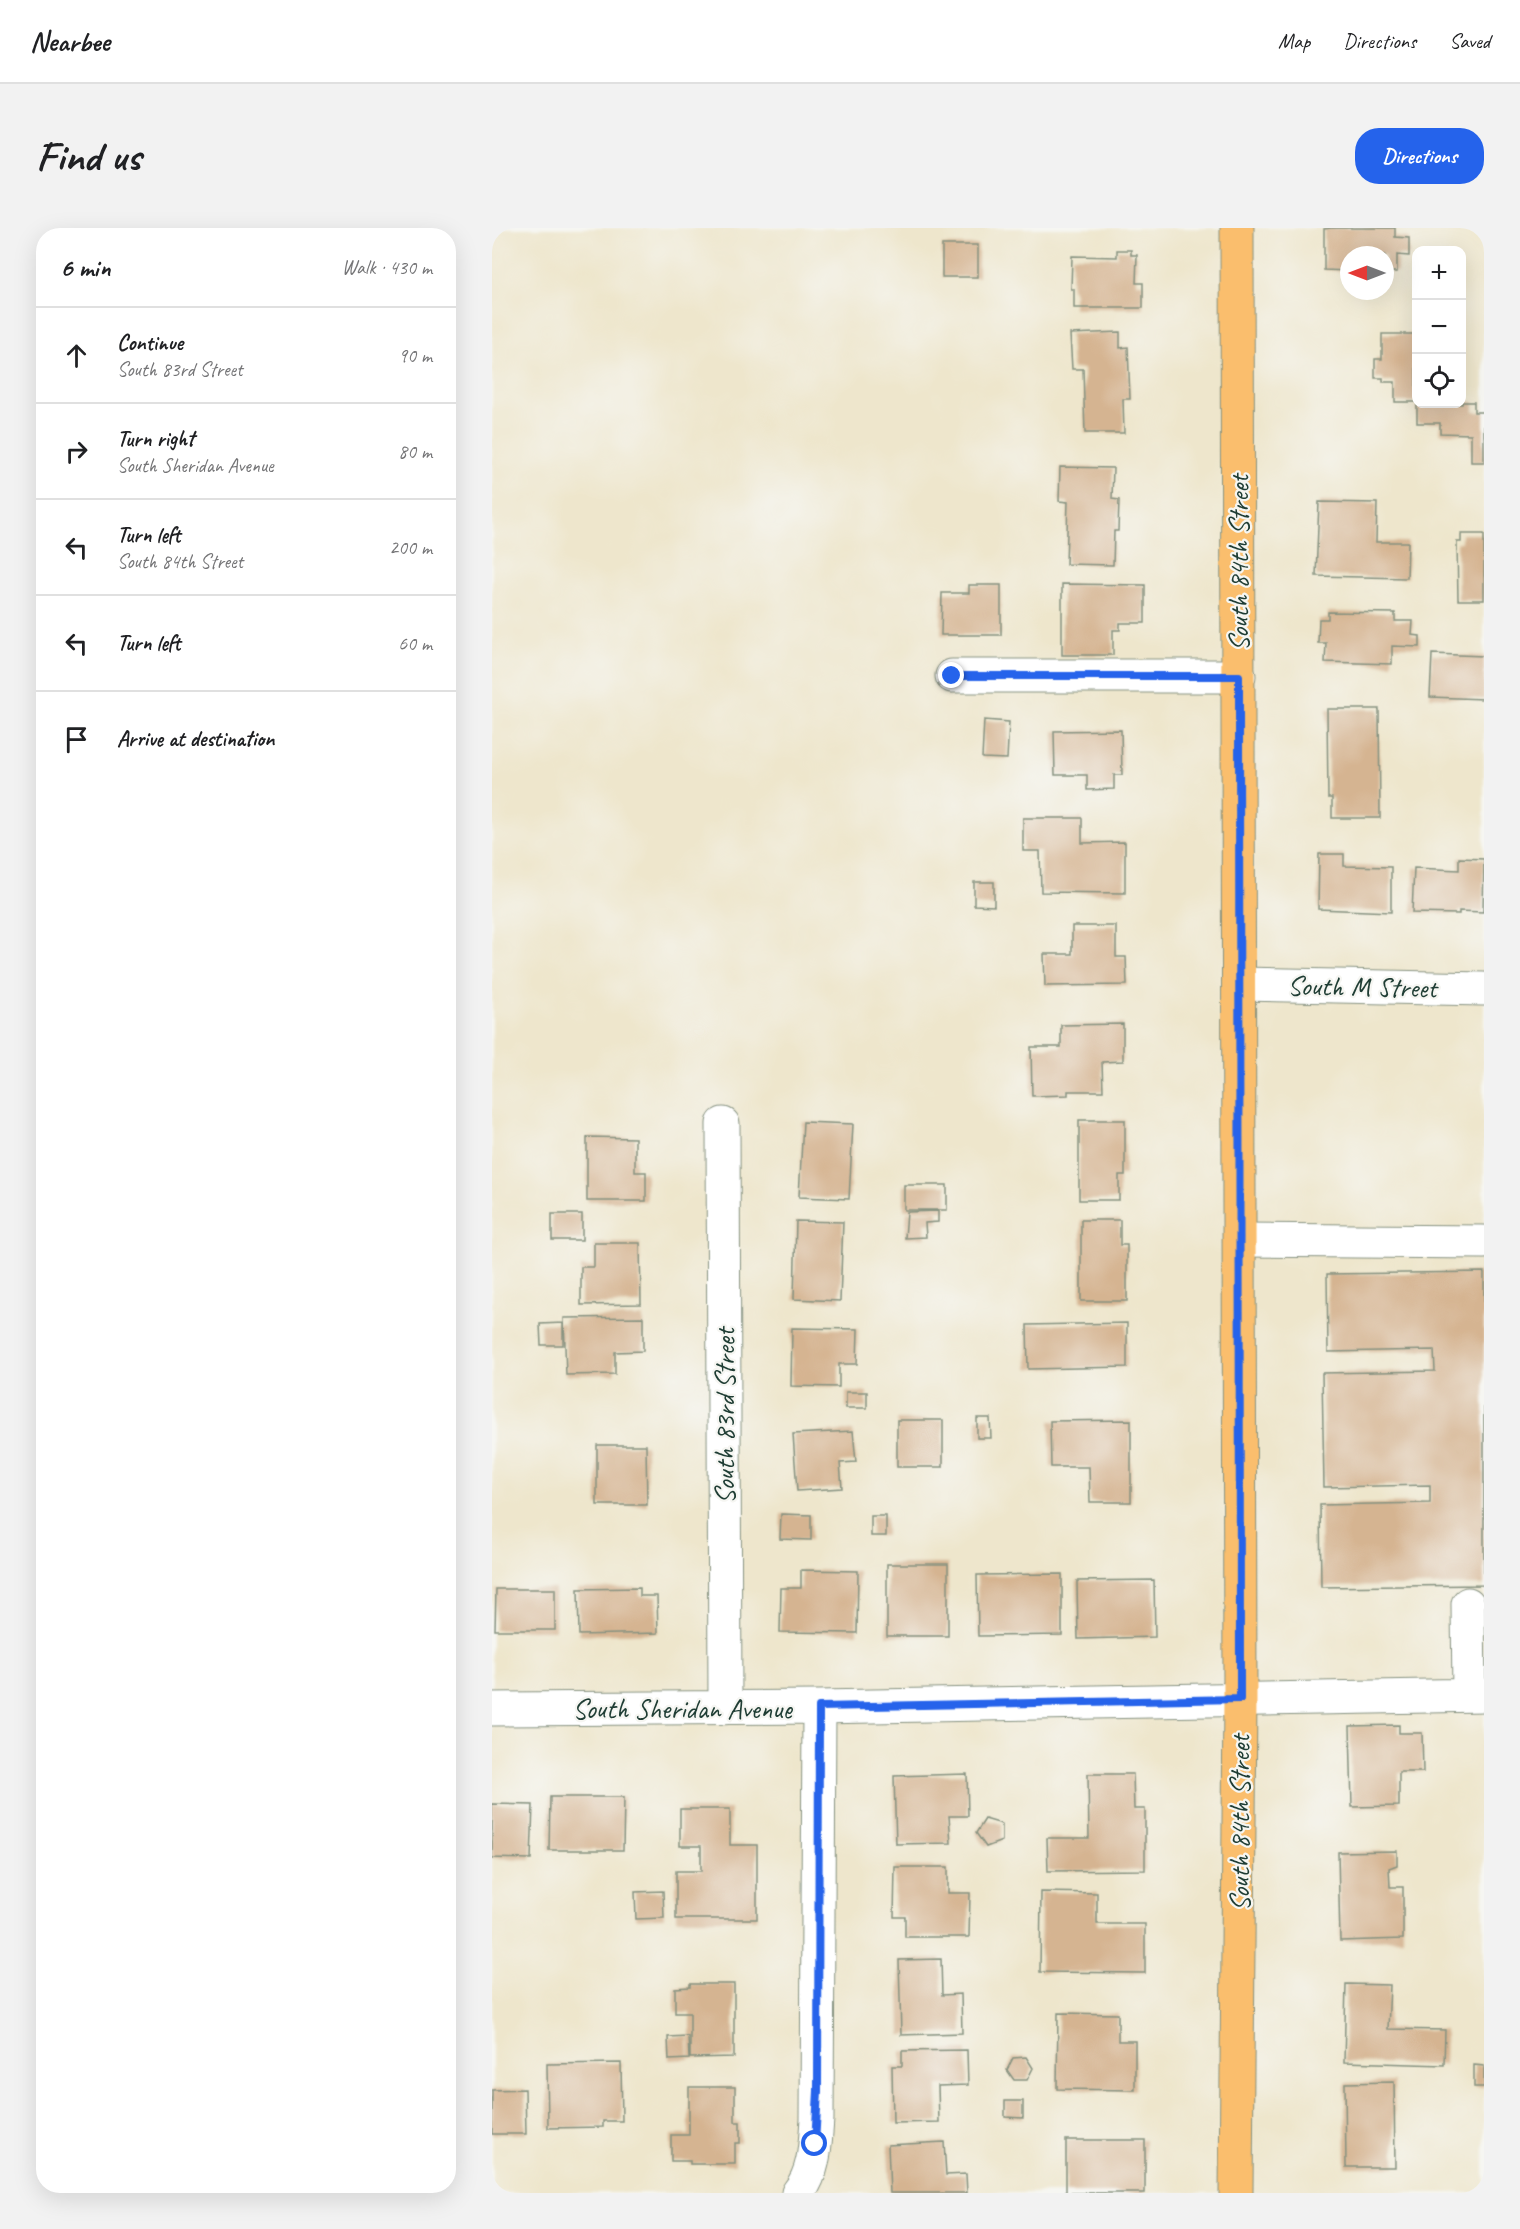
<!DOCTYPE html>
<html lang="en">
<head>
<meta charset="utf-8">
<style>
	:root { --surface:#fff; --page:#f2f2f2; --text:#202124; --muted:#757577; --line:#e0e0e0; --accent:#2563eb }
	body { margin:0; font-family:Caveat,sans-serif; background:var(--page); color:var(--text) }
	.controls { position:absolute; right:18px; top:18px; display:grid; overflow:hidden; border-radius:12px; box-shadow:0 6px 24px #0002 }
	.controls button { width:54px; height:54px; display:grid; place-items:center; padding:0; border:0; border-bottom:2px solid var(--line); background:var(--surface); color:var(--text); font:30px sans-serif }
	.compass { position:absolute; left:848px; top:18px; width:54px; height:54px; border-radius:50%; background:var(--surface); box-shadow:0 6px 24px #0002; rotate:270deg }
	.stop { position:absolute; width:18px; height:18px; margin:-14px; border:4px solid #2563eb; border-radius:50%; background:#fff }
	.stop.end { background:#2563eb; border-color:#fff; box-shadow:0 2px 6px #0008 }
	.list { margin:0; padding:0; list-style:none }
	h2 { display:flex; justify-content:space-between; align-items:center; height:78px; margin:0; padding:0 24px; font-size:26px }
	h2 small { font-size:20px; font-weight:400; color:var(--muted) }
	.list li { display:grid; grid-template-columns:39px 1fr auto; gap:18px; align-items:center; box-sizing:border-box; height:96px; padding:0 24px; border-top:2px solid var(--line) }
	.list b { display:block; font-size:22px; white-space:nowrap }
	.list p { margin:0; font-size:20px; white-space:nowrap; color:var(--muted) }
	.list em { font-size:20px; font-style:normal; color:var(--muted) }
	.icon { flex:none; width:33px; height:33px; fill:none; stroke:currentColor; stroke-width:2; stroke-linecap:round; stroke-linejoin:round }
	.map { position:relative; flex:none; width:992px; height:1965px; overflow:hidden; border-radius:24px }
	header { display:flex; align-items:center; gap:36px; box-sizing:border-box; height:84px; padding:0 30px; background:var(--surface); border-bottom:2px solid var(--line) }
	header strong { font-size:28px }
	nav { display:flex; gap:33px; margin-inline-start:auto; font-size:21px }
	.intro { display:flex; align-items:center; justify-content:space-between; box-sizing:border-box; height:144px; padding:0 36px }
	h1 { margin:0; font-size:42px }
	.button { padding:15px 27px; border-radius:24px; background:var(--accent); color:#fff; font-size:21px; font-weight:700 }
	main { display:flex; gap:36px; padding:0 36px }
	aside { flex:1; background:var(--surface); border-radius:24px; box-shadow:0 6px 24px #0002 }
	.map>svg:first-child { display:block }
	.building { fill:#d5b491 }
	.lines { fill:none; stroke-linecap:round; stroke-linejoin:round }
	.minor-casing { stroke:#869280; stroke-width:35 }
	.major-casing { stroke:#869280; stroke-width:35 }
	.minor { stroke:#fff; stroke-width:33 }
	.major { stroke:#fabe6d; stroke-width:33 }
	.route { stroke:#2563eb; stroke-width:8 }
	.labels { text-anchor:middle; stroke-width:4.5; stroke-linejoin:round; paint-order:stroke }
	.street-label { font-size:28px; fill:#1f3d34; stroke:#f6f6f2 }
</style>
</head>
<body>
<header>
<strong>Nearbee</strong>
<nav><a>Map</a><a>Directions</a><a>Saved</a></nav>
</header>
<div class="intro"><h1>Find us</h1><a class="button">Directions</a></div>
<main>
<aside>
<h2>6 min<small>Walk · 430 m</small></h2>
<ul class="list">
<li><svg class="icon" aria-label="ahead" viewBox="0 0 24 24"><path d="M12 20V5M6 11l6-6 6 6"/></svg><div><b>Continue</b><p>South 83rd Street</p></div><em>90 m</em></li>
<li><svg class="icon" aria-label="right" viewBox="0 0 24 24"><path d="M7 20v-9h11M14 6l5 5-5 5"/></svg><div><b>Turn right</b><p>South Sheridan Avenue</p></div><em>80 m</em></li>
<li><svg class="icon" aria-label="left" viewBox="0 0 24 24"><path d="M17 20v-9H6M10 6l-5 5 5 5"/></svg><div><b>Turn left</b><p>South 84th Street</p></div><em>200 m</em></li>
<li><svg class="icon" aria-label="left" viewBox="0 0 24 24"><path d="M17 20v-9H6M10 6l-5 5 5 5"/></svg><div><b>Turn left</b></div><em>60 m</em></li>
<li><svg class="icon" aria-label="arrive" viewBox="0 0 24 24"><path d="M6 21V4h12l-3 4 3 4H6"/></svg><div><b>Arrive at destination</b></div></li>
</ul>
</aside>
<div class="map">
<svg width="992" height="1965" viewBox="0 0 992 1965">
	<rect width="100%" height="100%" fill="#f6f6f2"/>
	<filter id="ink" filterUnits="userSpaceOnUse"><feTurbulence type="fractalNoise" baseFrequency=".0167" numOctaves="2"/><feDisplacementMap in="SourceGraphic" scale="12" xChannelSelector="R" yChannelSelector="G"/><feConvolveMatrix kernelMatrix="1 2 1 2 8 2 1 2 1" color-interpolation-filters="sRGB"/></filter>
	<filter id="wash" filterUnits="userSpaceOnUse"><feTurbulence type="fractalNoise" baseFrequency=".008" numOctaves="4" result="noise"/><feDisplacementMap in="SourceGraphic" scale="24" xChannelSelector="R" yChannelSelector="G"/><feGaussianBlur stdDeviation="1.35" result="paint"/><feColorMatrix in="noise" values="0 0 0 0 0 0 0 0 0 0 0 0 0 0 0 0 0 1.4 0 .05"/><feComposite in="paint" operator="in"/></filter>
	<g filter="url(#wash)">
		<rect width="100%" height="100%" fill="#eee6cc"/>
		<g id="blocks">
			<!-- building -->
			<path class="building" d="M 839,0 L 903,0 L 903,9 L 917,10 L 917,28 L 905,27 L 905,44 L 893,44 L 893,27 L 857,27 L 857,43 L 832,42 L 832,1 Z
				M 450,17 L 486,17 L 486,49 L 450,49 Z
				M 625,22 L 639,22 L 639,27 L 645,27 L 644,55 L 651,55 L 651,80 L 582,80 L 582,61 L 579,61 L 580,28 L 625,29 Z
				M 628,104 L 628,120 L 636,119 L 638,171 L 631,171 L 632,205 L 593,205 L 591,141 L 580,141 L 578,106 Z
				M 890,106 L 924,106 L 924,174 L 903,174 L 903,154 L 891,154 L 891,150 L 883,150 L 883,131 L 890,131 Z
				M 970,147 L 972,147 L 971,165 L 970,165 Z
				M 970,174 L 982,174 L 982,184 L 992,184 L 992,234 L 979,234 L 979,206 L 948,205 L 948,195 L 925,195 L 925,176 L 970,176 Z
				M 568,239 L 621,240 L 620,271 L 627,272 L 626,303 L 622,303 L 621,337 L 574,336 L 576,274 L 567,273 Z
				M 827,274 L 885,275 L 884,314 L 916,314 L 915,350 L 824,348 Z
				M 969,306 L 992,306 L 992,372 L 966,372 L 965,314 L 969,314 Z
				M 570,356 L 653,357 L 653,395 L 628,395 L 628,402 L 621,402 L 621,427 L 570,427 Z
				M 477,357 L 509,357 L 509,407 L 449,407 L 450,365 L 477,365 Z
				M 836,384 L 903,385 L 903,393 L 921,393 L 920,407 L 928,408 L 928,419 L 900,418 L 900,436 L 833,434 L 834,415 L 826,415 L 827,391 L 836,391 Z
				M 940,426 L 992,428 L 992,471 L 938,469 Z
				M 835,481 L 887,481 L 888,590 L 840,590 L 840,570 L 836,570 Z
				M 492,492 L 517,494 L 515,531 L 490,530 Z
				M 629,502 L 630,547 L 622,547 L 622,561 L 595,562 L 595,547 L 563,547 L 562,503 Z
				M 531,590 L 590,590 L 590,615 L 633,614 L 633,665 L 549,664 L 548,623 L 531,623 Z
				M 827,626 L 852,626 L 852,638 L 899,639 L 899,684 L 826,681 Z
				M 967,630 L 992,631 L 991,684 L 967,683 L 967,686 L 920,685 L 922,640 L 967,642 Z
				M 482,654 L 502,654 L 502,678 L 482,677 Z
				M 580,698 L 624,698 L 624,729 L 634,729 L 635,757 L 553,758 L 552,726 L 580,726 Z
				M 631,796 L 631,833 L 610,834 L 611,863 L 576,863 L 576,867 L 540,868 L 539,819 L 569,819 L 569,797 Z
				M 587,892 L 633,892 L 633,947 L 627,947 L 627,972 L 587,972 Z
				M 311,894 L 361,896 L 357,971 L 307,969 Z
				M 95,909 L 143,910 L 143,944 L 154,944 L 154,973 L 95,973 Z
				M 412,957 L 455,957 L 455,982 L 412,982 Z
				M 446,983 L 446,994 L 433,995 L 434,1009 L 413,1010 L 415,984 Z
				M 60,986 L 90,986 L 90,1012 L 60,1012 Z
				M 589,992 L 628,992 L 628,1017 L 635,1017 L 635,1073 L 589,1073 Z
				M 304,993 L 351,994 L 348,1073 L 302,1071 Z
				M 102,1015 L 148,1015 L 149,1076 L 89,1077 L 89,1039 L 102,1039 Z
				M 992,1044 L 992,1357 L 829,1359 L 828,1277 L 938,1275 L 938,1257 L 832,1259 L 830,1145 L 943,1143 L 942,1122 L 836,1124 L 835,1046 Z
				M 151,1089 L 151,1123 L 123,1124 L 123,1146 L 74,1147 L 72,1090 Z
				M 71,1095 L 71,1117 L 49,1117 L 48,1096 Z
				M 635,1095 L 635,1139 L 536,1141 L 535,1097 Z
				M 300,1100 L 366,1101 L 365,1136 L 347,1136 L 347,1159 L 299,1158 Z
				M 354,1164 L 375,1164 L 375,1180 L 354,1180 Z
				M 485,1190 L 498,1190 L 499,1210 L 485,1210 Z
				M 405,1192 L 451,1192 L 451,1239 L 405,1239 Z
				M 639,1192 L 639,1274 L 598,1274 L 597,1239 L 559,1239 L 558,1193 Z
				M 361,1203 L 364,1234 L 348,1235 L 350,1260 L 305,1263 L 301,1206 Z
				M 105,1217 L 154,1217 L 155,1277 L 105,1277 Z
				M 289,1286 L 319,1287 L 319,1312 L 288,1311 Z
				M 379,1288 L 394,1288 L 394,1308 L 379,1308 Z
				M 395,1336 L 456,1336 L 456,1408 L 395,1408 Z
				M 309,1342 L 366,1343 L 365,1405 L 288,1404 L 289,1360 L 309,1360 Z
				M 570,1346 L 570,1407 L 486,1408 L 485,1347 Z
				M 662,1352 L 663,1409 L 586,1411 L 585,1353 Z
				M 148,1360 L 148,1368 L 165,1368 L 166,1405 L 87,1407 L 86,1361 Z
				M 4,1361 L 63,1361 L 63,1402 L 3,1402 Z
				M 907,1497 L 907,1505 L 930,1505 L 931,1544 L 907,1544 L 907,1578 L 860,1579 L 858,1498 Z
				M 475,1546 L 476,1588 L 457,1588 L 459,1615 L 404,1616 L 402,1548 Z
				M 596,1546 L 641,1546 L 642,1581 L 653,1581 L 653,1642 L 556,1643 L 555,1610 L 597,1610 Z
				M 58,1569 L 132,1569 L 131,1622 L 57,1622 Z
				M 0,1576 L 41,1577 L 39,1631 L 0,1630 Z
				M 188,1581 L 238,1581 L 238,1617 L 265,1617 L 265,1691 L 184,1691 L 184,1643 L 209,1643 L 209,1618 L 188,1618 Z
				M 493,1591 L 510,1596 L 510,1613 L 494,1619 L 484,1605 Z
				M 905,1623 L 905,1637 L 897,1640 L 898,1659 L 911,1659 L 911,1711 L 848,1713 L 846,1624 Z
				M 403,1639 L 456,1639 L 456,1665 L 478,1665 L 477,1709 L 413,1709 L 413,1689 L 402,1689 Z
				M 171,1663 L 172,1690 L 144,1691 L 143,1664 Z
				M 549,1664 L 605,1665 L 605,1696 L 653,1696 L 653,1745 L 548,1744 Z
				M 449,1731 L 450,1767 L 469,1766 L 470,1805 L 409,1807 L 407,1732 Z
				M 198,1756 L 242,1756 L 242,1829 L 198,1830 L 198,1785 L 183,1785 L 183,1760 L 198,1759 Z
				M 854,1756 L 898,1757 L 896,1801 L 953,1802 L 952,1837 L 852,1834 Z
				M 566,1785 L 626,1786 L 626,1813 L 643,1813 L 643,1862 L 565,1861 Z
				M 196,1808 L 197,1831 L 177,1832 L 176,1809 Z
				M 475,1822 L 476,1857 L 446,1858 L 447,1894 L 401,1895 L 400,1838 L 410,1838 L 410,1823 Z
				M 534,1829 L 541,1840 L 535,1852 L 522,1852 L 515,1842 L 521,1830 Z
				M 129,1835 L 130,1893 L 111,1893 L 111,1899 L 56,1900 L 55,1836 Z
				M 982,1837 L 992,1838 L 992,1859 L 982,1859 Z
				M 902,1854 L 903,1939 L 854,1939 L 853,1855 Z
				M 197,1859 L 243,1859 L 243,1894 L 248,1894 L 248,1915 L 243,1915 L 243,1936 L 198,1936 L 198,1933 L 179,1933 L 179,1907 L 197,1907 Z
				M 33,1861 L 34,1906 L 0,1906 L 0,1862 Z
				M 513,1873 L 531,1873 L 531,1890 L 513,1889 Z
				M 574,1912 L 653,1912 L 653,1965 L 574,1965 Z
				M 452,1914 L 454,1947 L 474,1946 L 475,1965 L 398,1965 L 396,1917 Z"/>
		</g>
	</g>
	<g filter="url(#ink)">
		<use href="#blocks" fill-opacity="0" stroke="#869280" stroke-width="1.5"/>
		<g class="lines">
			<defs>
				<path id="minor" d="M 460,448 L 747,448
					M 748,756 L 992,761
					M 231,896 L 233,1480
					M 748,1012 L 992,1014
					M 976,1376 L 977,1467
					M 0,1481 L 327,1479 L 992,1467
					M 306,1965 C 323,1944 323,1917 325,1891 L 327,1479"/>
				<path id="major" d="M 744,1965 L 748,1471 L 745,0"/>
			</defs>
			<!-- minor casing -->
			<use href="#minor" class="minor-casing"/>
			<!-- major casing -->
			<use href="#major" class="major-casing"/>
			<!-- minor -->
			<use href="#minor" class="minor"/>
			<!-- major -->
			<use href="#major" class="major"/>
		</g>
	</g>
	<g class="lines" filter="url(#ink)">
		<!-- route -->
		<path class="route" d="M 323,1916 L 326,1863 L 327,1479 L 748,1471 L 747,448 L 460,448"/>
	</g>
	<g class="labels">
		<!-- street labels -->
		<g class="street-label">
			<text transform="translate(746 335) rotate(-90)" y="10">South 84th Street</text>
			<text transform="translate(870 758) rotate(1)" y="10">South M Street</text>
			<text transform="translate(232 1188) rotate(-90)" y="10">South 83rd Street</text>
			<text x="190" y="1490">South Sheridan Avenue</text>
			<text transform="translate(747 1595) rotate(-90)" y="10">South 84th Street</text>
		</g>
	</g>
</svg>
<div class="controls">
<button>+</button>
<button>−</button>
<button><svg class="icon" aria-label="locate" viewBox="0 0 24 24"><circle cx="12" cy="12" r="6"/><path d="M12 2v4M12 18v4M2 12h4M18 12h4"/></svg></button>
</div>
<svg class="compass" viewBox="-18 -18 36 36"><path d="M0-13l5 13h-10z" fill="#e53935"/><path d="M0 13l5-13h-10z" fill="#757577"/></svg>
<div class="stop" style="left:323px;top:1916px"></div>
<div class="stop end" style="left:460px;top:448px"></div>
</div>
</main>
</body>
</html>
